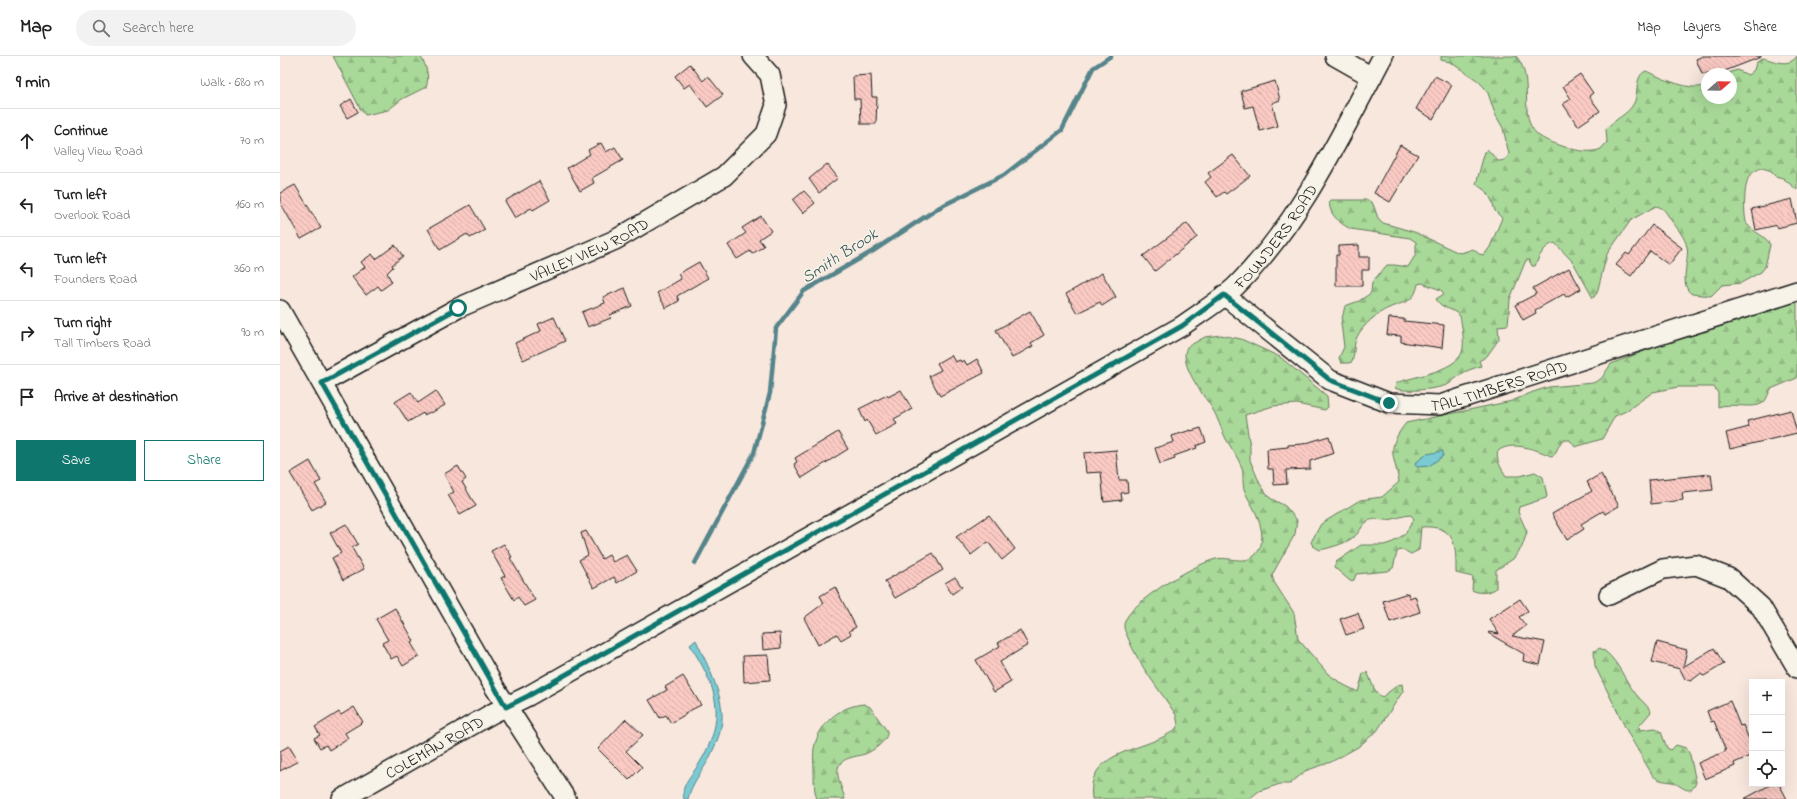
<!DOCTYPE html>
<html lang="en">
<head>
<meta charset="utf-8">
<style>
	:root { --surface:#fff; --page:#f2f2f2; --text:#222; --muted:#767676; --line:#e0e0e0; --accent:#0f766e }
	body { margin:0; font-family:"Indie Flower",sans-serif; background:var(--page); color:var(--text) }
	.controls { position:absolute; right:12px; bottom:12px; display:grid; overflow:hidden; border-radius:0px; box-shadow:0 4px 16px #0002 }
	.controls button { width:36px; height:36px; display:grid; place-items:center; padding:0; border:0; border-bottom:1px solid var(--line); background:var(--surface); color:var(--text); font:20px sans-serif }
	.compass { position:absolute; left:1421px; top:12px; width:36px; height:36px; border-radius:50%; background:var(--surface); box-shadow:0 4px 16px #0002; rotate:70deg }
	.stop { position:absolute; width:12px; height:12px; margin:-9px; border:3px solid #0f766e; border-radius:50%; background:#fff }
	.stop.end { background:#0f766e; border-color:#fff; box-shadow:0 1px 4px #0008 }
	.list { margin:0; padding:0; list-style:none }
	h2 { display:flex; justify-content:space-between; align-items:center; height:52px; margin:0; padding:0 16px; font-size:17px }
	h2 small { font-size:13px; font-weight:400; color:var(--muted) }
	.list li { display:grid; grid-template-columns:26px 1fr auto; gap:12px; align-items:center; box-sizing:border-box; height:64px; padding:0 16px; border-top:1px solid var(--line) }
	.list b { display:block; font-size:15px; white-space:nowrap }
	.list p { margin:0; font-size:13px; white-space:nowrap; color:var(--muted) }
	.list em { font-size:13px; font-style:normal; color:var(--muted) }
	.actions { display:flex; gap:8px; padding:12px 16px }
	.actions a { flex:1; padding:9px 0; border:1px solid var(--accent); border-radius:0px; text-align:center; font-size:14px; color:var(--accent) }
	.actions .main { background:var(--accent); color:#fff }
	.icon { flex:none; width:22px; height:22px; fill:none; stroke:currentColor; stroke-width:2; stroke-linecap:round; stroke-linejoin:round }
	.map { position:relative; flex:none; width:1517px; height:743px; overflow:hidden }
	header { display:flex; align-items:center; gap:24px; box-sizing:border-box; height:56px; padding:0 20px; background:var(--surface); border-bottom:1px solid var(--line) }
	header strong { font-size:19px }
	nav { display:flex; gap:22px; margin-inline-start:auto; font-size:14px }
	.search { width:280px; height:36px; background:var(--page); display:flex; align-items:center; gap:10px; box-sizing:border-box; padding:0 14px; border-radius:22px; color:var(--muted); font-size:15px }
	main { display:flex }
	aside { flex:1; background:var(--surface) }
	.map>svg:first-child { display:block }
	.forest { fill:url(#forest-firs); stroke:#627a5a }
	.water { fill:#79cad3; stroke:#54848a }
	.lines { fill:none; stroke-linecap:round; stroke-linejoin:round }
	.stream { stroke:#54848a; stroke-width:4.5 }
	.building { fill:url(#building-back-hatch); stroke:#1c1c1c }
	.minor-casing { stroke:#1c1c1c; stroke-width:22 }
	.minor { stroke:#f7f3e8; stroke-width:19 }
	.route { stroke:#0f766e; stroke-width:5 }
	.labels { text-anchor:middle; stroke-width:3; stroke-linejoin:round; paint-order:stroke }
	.street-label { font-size:16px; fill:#1c1c1c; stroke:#f7f3e8 }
	.water-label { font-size:17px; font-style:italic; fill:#3d595c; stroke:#f7f3e8 }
</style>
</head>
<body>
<header>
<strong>Map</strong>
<div class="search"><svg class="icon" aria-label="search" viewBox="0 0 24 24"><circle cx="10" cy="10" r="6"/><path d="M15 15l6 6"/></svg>Search here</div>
<nav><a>Map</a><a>Layers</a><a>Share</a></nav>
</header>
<main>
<aside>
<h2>9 min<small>Walk · 680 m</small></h2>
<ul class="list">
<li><svg class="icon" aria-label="ahead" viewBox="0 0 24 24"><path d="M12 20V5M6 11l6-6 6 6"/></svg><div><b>Continue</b><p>Valley View Road</p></div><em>70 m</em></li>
<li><svg class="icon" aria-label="left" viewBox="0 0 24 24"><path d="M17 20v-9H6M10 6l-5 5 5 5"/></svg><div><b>Turn left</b><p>Overlook Road</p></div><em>160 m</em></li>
<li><svg class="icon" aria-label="left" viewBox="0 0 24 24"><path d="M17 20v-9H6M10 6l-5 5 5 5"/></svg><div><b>Turn left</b><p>Founders Road</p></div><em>360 m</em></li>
<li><svg class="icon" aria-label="right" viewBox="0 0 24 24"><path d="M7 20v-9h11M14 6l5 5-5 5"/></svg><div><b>Turn right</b><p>Tall Timbers Road</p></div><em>90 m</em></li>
<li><svg class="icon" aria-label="arrive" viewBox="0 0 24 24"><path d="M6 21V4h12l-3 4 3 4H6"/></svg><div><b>Arrive at destination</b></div></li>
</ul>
<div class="actions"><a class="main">Save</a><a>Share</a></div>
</aside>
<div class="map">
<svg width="1517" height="743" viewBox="0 0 1517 743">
	<defs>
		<pattern id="forest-firs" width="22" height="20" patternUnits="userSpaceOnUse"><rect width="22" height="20" fill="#a9d999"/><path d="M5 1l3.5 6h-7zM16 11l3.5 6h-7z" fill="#91ba83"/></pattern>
		<pattern id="building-back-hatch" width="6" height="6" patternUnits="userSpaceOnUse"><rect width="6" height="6" fill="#facac3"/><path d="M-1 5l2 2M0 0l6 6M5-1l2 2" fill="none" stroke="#d6ada7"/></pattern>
	</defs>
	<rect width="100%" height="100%" fill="#f8e7dd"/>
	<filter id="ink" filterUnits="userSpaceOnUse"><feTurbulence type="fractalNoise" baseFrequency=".025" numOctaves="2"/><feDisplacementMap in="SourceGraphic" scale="8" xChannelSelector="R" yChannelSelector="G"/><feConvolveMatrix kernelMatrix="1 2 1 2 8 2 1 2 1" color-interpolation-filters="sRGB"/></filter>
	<g filter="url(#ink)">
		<!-- forest -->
		<path class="forest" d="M 53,0 L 140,0 C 146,8 150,21 146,31 L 122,43 L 108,54 L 85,59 L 81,54 Z
			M 1161,0 L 1236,0 C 1256,23 1237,60 1257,78 C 1263,84 1274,87 1282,90 C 1293,94 1310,98 1321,93 L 1327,86 L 1326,73 C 1334,63 1348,59 1354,47 C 1359,37 1354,20 1366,15 C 1379,21 1414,38 1427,28 L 1427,42 L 1451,42 L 1451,18 L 1446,18 L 1457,14 L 1468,19 L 1474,14 L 1476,7 L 1483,2 C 1495,5 1509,12 1517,0 L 1517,134 L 1503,122 L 1495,120 L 1489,114 L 1482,112 C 1478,113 1471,117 1469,121 C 1464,128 1463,160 1467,168 C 1472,176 1487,180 1490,189 L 1485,211 L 1481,216 L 1461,227 L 1442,229 L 1431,240 L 1412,238 C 1398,230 1410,203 1407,191 C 1405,181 1397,172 1391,164 C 1386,157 1385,152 1376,150 L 1351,164 L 1327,198 L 1317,237 L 1313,242 L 1293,206 L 1275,187 C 1264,189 1259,201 1255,210 L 1252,210 L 1249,204 L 1246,204 L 1230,243 L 1228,269 L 1218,270 L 1219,283 L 1207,300 L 1199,305 L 1201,310 C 1195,312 1187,314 1181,318 C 1177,321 1173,325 1169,328 C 1160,333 1123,337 1115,332 L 1116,327 C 1133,320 1181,315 1183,292 C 1184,281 1182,270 1180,260 C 1173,252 1161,253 1156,243 L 1164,238 L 1161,234 L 1142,227 L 1138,228 C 1134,248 1124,245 1109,252 C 1098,256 1082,270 1077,281 C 1073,288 1075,298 1072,306 L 1068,307 L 1061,307 L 1059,302 L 1064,291 L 1061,267 L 1065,250 L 1079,245 L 1091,237 L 1092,226 L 1107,209 L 1114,209 L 1128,211 L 1136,198 L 1136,186 L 1130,182 L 1071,173 C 1060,168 1047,157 1050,144 L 1088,144 L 1093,148 L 1098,162 L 1103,167 L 1134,176 L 1177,196 L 1181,197 L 1193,193 L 1199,198 L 1204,199 L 1210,191 L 1222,162 L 1215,155 L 1212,145 L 1207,136 L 1196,128 L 1205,95 L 1207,93 L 1218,105 C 1224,105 1227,103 1229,98 L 1223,72 L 1215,58 L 1208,37 L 1204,31 L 1197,24 L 1170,6 L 1161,4 Z
			M 1517,245 L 1517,322 L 1491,333 C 1488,337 1487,344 1483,347 C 1473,354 1450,346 1438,351 L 1438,337 L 1434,331 L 1398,331 L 1373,336 L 1346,355 L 1335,360 L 1322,383 L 1295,391 L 1290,384 L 1282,384 L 1274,399 L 1271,400 C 1257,394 1232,384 1218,395 C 1215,404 1222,413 1226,420 L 1240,420 L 1255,416 L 1263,421 L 1267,440 L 1266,442 L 1239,451 L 1238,456 L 1247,476 L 1242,491 L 1233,503 L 1216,514 L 1216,532 C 1208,537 1200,538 1192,534 L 1193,521 L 1176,517 C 1176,488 1176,469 1141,471 L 1139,494 L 1131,498 C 1125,495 1122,492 1117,496 L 1113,512 L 1108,515 L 1076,518 L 1074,524 L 1070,525 L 1054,511 L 1056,506 L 1081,489 L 1104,489 L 1113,486 L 1125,478 L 1134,463 L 1131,459 C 1123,459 1114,464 1106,464 C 1099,464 1094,462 1088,465 C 1083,468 1081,473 1078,477 C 1069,487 1053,491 1040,494 L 1033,490 L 1031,486 L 1041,468 L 1080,444 L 1102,441 L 1119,426 C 1114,397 1105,394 1126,367 L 1232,345 L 1253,336 L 1269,331 L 1313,327 L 1321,323 L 1331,308 L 1385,287 Z
			M 941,279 L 961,283 L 1000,301 L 1047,340 L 1048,351 L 1045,354 L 1017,348 L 993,350 L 965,359 L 970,391 L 970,404 L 980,428 L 990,442 L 1005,450 L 1017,464 L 1015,478 L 992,519 L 994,526 L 1014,557 L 1018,583 L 1048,618 L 1064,629 L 1078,636 L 1083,618 L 1087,616 C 1092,625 1093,636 1102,641 L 1118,629 L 1122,628 L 1123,635 L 1097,675 L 1078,691 L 1051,706 L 1025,715 L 1010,728 L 1000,728 L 979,735 L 969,743 L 812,743 C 806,697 855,696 885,680 C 891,676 896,675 898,668 L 896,659 C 880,634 859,610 848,582 C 847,579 844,574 844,571 C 842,549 917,507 936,503 C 949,500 966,510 976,498 C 987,486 980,466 975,455 C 972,448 966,440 964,433 C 962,426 964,418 962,412 C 958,401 951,392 946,383 C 941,373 938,362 932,352 C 923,338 898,308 907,291 L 925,281 Z
			M 1320,592 C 1337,601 1343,622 1355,637 C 1360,644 1367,648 1371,656 L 1359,670 L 1360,674 L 1375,672 L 1381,676 L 1387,692 L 1391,694 L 1396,689 L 1406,692 L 1410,699 L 1416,726 C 1411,743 1400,728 1392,726 C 1384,725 1380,725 1373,720 L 1349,679 L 1315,610 L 1314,595 Z
			M 584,648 L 590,651 L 607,675 C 609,684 593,695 585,698 C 576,701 561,701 558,712 C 556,721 563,735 565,743 L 537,743 C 534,734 534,725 534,716 C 534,706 532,695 536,685 C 543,664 562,650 584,648 Z"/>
		<!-- water -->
		<path class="water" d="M 1163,395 L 1163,400 L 1149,410 L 1137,411 L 1135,409 L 1135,407 L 1147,398 Z
			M 416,584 C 427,609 447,644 441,671 C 439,682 434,692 429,703 C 422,716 411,728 408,743 L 404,743 C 400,729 412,719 419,708 C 448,661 437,632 410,589 Z"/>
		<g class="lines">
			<!-- stream -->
			<path class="stream" d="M 415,507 L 474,397 L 490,337 L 496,272 L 524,235 L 593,195 L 660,151 L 724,119 L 782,74 L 813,12 L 831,0"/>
		</g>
		<!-- building -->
		<path class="building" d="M 1423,0 L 1481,0 L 1481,1 L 1437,18 L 1422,18 L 1416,3 Z
			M 410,8 L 423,25 L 428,20 L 443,39 L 427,51 L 410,28 L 404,32 L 395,20 Z
			M 1300,18 L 1313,37 L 1309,40 L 1320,55 L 1298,70 L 1283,48 L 1291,43 L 1283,30 Z
			M 591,19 L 592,41 L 597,41 L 596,68 L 581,68 L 580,43 L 574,43 L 573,20 Z
			M 1155,20 L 1172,29 L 1153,63 L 1136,53 Z
			M 995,25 L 1000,44 L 992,47 L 998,70 L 980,75 L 973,50 L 965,52 L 961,35 Z
			M 71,43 L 78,56 L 67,62 L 60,50 Z
			M 321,87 L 326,96 L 335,91 L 343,104 L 312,122 L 314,127 L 300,135 L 287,112 L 310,98 L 308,94 Z
			M 1120,89 L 1138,99 L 1110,146 L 1094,137 Z
			M 953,99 L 970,120 L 946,138 L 944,136 L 937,141 L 925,126 L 931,121 L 928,117 Z
			M 547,108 L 558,122 L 539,137 L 529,123 Z
			M 259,125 L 270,144 L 253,154 L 251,152 L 235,162 L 225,145 Z
			M 15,129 L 41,172 L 21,183 L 0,146 L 0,137 Z
			M 524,135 L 535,147 L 523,157 L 513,144 Z
			M 1512,143 L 1517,167 L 1497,172 L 1497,169 L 1476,174 L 1472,153 Z
			M 190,149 L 205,174 L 190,182 L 187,178 L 160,194 L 148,173 Z
			M 481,160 L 491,175 L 479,183 L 484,190 L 472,198 L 470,195 L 457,203 L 448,189 L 466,177 L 462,172 Z
			M 907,167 L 917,181 L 875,215 L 863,200 Z
			M 1372,169 L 1402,192 L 1389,209 L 1370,195 L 1351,220 L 1336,209 L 1346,197 L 1349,199 Z
			M 115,189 L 123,200 L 112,209 L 113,211 L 107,217 L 112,226 L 101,234 L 98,230 L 86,239 L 72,221 L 85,211 L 81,206 L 92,198 L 96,203 Z
			M 1079,189 L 1079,201 L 1089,201 L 1089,214 L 1082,214 L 1082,230 L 1056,230 L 1056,199 L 1059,199 L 1059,190 Z
			M 419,206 L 428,222 L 397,240 L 399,245 L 386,252 L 377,237 L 401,223 L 398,218 Z
			M 1289,212 L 1301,233 L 1286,241 L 1284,238 L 1255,254 L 1256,257 L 1243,264 L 1235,249 L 1256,238 L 1253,232 Z
			M 822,217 L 836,241 L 822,250 L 820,246 L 797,257 L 786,238 Z
			M 345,232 L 352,250 L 330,259 L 331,262 L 308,271 L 302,256 L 325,247 L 323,241 Z
			M 750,255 L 764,279 L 751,287 L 753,290 L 732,302 L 716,274 Z
			M 274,261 L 285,285 L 243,304 L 235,287 L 261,275 L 258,268 Z
			M 1109,262 L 1124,263 L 1124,265 L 1164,269 L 1162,292 L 1121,286 L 1121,280 L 1107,279 Z
			M 671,299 L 675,306 L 680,304 L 681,306 L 684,304 L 687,309 L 697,303 L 704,317 L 660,340 L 649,320 L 661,314 L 657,307 Z
			M 621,334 L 632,353 L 614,363 L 617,368 L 596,379 L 587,364 L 585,366 L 579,353 L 607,339 L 608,341 Z
			M 156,335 L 165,349 L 151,357 L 150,356 L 144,359 L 143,357 L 128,366 L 115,346 L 131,336 L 138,347 Z
			M 1511,354 L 1517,377 L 1450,393 L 1446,377 L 1469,371 L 1467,365 Z
			M 921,372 L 926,386 L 916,390 L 917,392 L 894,400 L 895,403 L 880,408 L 875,392 L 894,386 L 892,380 L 911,374 L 911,375 Z
			M 558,376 L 568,393 L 522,422 L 514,408 L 517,406 L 515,402 Z
			M 1049,380 L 1054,397 L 1030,405 L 1030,413 L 1006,414 L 1007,428 L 994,429 L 993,413 L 988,413 L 987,393 L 1008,391 L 1008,389 L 1023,388 Z
			M 836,394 L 839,424 L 847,424 L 848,436 L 841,437 L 842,444 L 824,446 L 821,416 L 806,417 L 804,397 Z
			M 30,405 L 41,425 L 35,428 L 46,446 L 32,454 L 10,417 Z
			M 178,410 L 186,423 L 182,426 L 196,450 L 180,459 L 168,439 L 174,436 L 164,418 Z
			M 1321,418 L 1339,450 L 1325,458 L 1323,455 L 1301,468 L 1304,473 L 1287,484 L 1272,458 L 1312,435 L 1307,426 Z
			M 1431,418 L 1433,434 L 1402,437 L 1403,444 L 1371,448 L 1369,424 Z
			M 709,459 L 735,493 L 722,504 L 708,486 L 691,499 L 676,481 Z
			M 66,468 L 78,488 L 72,492 L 84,513 L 63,524 L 52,502 L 61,497 L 50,477 Z
			M 306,475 L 322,503 L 329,499 L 333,506 L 347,499 L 357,515 L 337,527 L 334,521 L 314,532 L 299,504 L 308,499 L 301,477 Z
			M 224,488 L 232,501 L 230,502 L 255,544 L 244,550 L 238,541 L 234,544 L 221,522 L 225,520 L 211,495 Z
			M 653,497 L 663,514 L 615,542 L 605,525 Z
			M 675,521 L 682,531 L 672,538 L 665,527 Z
			M 555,531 L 576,571 L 569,575 L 571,578 L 561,584 L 557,578 L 538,589 L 524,562 L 544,547 L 540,540 Z
			M 1128,537 L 1129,542 L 1135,540 L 1140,556 L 1110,566 L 1103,545 Z
			M 1240,543 L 1248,555 L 1239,561 L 1246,570 L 1232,580 L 1265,586 L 1260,609 L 1243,605 L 1244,598 L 1208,577 L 1209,576 L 1219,578 L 1209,563 Z
			M 115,552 L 134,585 L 131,587 L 139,600 L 123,610 L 117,600 L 111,603 L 102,587 L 108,584 L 96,563 Z
			M 1078,557 L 1084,573 L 1066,579 L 1060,563 Z
			M 740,574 L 748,589 L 720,606 L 731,626 L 714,636 L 696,604 L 720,590 L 718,587 Z
			M 500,577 L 501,592 L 483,594 L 482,578 Z
			M 1377,586 L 1407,594 L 1403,611 L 1434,592 L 1444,608 L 1424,620 L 1420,618 L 1411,625 L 1405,623 L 1400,613 L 1372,606 Z
			M 488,599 L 490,624 L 464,626 L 463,600 Z
			M 403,620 L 421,649 L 405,657 L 406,658 L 391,667 L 386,659 L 380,662 L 369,644 L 387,634 L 385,631 Z
			M 1450,645 L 1460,670 L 1463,669 L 1472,690 L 1472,699 L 1454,707 L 1455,710 L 1425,723 L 1418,707 L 1446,695 L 1434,665 L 1431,666 L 1427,655 Z
			M 74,651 L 83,666 L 65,677 L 68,682 L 49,694 L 46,689 L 40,692 L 34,682 L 40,679 L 35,671 L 59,656 L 61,659 Z
			M 346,663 L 363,679 L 346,695 L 362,711 L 349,724 L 318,693 Z
			M 9,690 L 18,705 L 0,715 L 0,695 Z
			M 1492,728 L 1499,728 L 1507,743 L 1464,743 Z"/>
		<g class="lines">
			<defs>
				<g id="minor">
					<path d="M 1055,0 L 1092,21"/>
					<path id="s1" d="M 944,239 L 1050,324 L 1109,347 L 1160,349 L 1517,235"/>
					<path d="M 0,254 L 215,632 L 286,743"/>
					<path id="s2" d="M 42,327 L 178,252 L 335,184 L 444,120 L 486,78 L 496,49 L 490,19 L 473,0"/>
					<path d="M 1329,539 L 1383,513 L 1416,509 L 1449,522 L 1481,551 L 1517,612"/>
					<path id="s3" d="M 62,743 L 213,657 L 248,640 L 902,270 C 920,257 940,245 956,230 C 1021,165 1060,80 1103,0"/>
				</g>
			</defs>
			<!-- minor casing -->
			<use href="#minor" class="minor-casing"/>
			<!-- minor -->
			<use href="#minor" class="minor"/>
		</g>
	</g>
	<g class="lines" filter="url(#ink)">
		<!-- route -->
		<path class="route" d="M 178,252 L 42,327 L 226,651 L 248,640 L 902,270 L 944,239 L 1050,324 L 1109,347"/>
	</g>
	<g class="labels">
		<!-- street labels -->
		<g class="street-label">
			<text dy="6" stroke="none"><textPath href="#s3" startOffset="1095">FOUNDERS ROAD</textPath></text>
			<text dy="6" stroke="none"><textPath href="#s2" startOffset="299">VALLEY VIEW ROAD</textPath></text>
			<text dy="6" stroke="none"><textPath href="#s1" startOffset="312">TALL TIMBERS ROAD</textPath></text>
			<text dy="6" stroke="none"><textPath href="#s3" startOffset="106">COLEMAN ROAD</textPath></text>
		</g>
		<!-- water labels -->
		<g class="water-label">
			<text transform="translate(559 199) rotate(-33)" y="6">Smith Brook</text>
		</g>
	</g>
</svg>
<div class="controls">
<button>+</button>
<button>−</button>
<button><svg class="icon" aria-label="locate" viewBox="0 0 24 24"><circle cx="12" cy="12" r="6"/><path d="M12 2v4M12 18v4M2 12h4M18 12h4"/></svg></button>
</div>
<svg class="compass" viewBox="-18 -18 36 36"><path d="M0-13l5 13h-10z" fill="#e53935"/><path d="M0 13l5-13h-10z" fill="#767676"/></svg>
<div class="stop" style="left:178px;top:252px"></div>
<div class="stop end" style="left:1109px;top:347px"></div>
</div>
</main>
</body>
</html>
